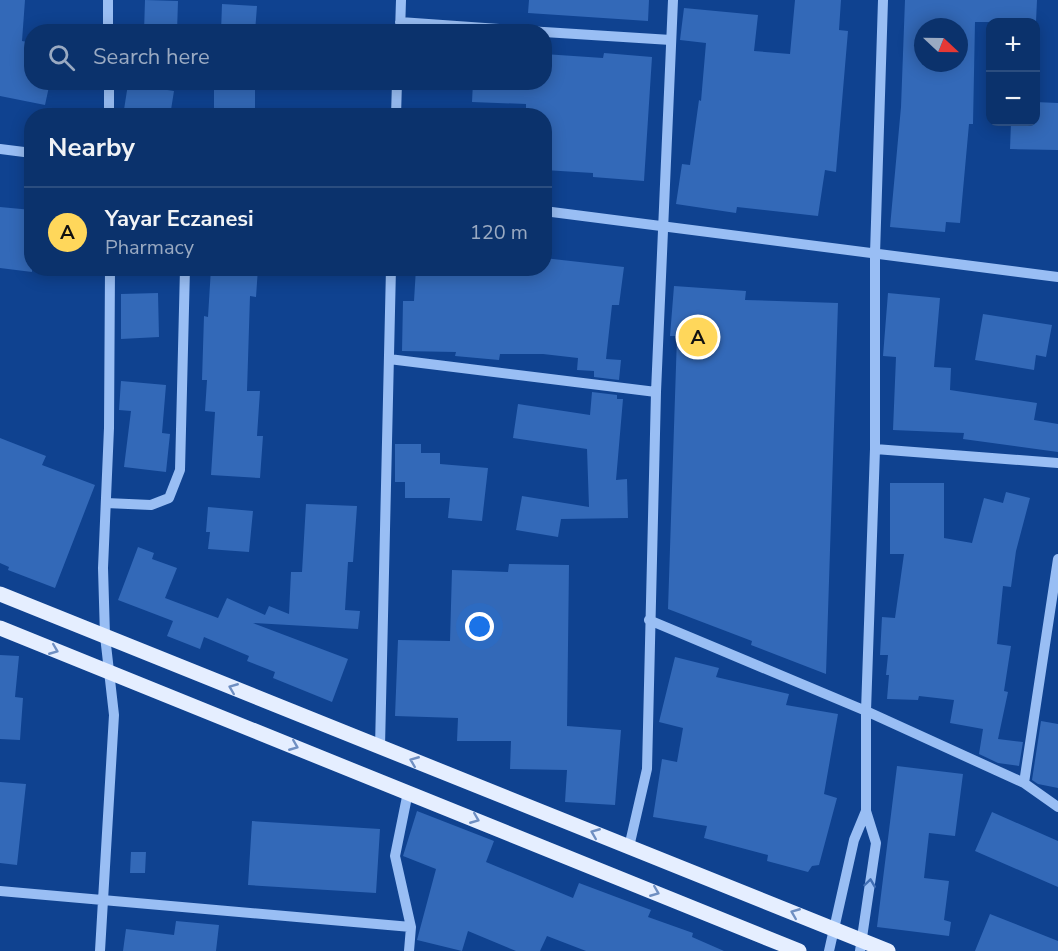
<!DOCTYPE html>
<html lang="en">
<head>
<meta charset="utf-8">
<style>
	:root { --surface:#0b326c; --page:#143a72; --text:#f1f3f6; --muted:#9aaac2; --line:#2b4d7f; --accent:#ffd75b }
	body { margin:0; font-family:"Nunito Sans",sans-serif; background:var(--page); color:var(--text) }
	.controls { position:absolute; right:18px; top:18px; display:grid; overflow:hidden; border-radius:12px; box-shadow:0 3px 15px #0003 }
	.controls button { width:54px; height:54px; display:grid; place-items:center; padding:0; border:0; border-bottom:2px solid var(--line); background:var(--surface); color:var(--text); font:30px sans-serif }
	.compass { position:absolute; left:914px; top:18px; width:54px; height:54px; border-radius:50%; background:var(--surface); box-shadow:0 3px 15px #0003; rotate:112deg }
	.you { position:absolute; left:480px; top:627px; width:21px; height:21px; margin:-15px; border:4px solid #fff; border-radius:50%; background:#1a73e8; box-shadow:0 0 0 9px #1a73e833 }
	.badge { display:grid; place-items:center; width:39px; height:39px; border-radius:50%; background:var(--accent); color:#111; font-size:20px; font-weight:700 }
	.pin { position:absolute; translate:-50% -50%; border:3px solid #fff; box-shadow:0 2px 6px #0006 }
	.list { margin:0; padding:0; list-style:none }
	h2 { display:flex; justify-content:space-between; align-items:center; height:78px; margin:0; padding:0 24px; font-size:26px }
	h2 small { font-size:20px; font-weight:400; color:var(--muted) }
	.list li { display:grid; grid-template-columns:39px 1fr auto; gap:18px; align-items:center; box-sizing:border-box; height:90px; padding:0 24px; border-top:2px solid var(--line) }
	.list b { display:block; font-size:22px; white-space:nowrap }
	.list p { margin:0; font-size:20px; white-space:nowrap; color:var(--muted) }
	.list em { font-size:20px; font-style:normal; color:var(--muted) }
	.icon { flex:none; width:33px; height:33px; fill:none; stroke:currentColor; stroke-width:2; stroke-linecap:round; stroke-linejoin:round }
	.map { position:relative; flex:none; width:1058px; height:951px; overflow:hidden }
	.search { position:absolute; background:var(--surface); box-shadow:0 3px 15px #0003; left:24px; top:24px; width:528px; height:66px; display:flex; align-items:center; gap:15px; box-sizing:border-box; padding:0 21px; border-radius:24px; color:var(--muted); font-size:22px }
	.panel { position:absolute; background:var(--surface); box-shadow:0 3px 15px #0003; left:24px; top:108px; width:528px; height:168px; border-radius:24px }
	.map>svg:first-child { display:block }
	.building { fill:#3369b8; fill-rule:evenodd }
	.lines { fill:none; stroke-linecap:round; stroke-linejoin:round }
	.minor { stroke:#99bef4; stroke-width:10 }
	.major { stroke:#e5eeff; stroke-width:15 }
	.oneway { stroke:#6f8fc2 }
	.oneway2 { stroke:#3f6db3 }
</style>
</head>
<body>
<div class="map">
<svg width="1058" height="951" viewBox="0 0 1058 951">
	<rect width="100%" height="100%" fill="#0f4290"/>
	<!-- building -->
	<path class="building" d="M 0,0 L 25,0 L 22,41 L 32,43 L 32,82 L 50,82 L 45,105 L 0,96 Z
		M 145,0 L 178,1 L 177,32 L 144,32 Z
		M 529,0 L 649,0 L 648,21 L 528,13 Z
		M 795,0 L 841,0 L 839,30 L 848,31 L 836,172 L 825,170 L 818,216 L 737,207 L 736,213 L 676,204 L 682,164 L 690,165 L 699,100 L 701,101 L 706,43 L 680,40 L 684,8 L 758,15 L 754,51 L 790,54 Z
		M 905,0 L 1037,0 L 1036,22 L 975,22 L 973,124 L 969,124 L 960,223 L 946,222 L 945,232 L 890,227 L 901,107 ZM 923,27 L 959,27 L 959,63 L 923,63 Z
		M 222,4 L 257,6 L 255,32 L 221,32 Z
		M 604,53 L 652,57 L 644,181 L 593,177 L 593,173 L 544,170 L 544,116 L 526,116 L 526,104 L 472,102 L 473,82 L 544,82 L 544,54 L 603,58 Z
		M 214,82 L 255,82 L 255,116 L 214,116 Z
		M 128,84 L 174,91 L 170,116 L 123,116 Z
		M 1035,102 L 1058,103 L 1058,150 L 1010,149 L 1011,122 L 1035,122 Z
		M 0,207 L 32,210 L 32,272 L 0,268 Z
		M 544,258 L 624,267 L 619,305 L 612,305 L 606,359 L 621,360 L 619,380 L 594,377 L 594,371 L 577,370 L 578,358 L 543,354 L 500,354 L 499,360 L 455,356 L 456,352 L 402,351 L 403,301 L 414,301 L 416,268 L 544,268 Z
		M 211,268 L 258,268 L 256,297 L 250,296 L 247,391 L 260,391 L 257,436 L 263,436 L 260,478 L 211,475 L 215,412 L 205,411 L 207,380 L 202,380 L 204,316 L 208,317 Z
		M 674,286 L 746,291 L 745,300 L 838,303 L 826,674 L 751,645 L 752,641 L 668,609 L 677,336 L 670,336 Z
		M 158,293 L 159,337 L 121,339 L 121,294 Z
		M 888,293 L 940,298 L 934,367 L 951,368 L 950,390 L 1037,403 L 1034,420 L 1058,424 L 1058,452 L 963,439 L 964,433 L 893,430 L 896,357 L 883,356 Z
		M 983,314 L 1052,325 L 1046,357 L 1036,355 L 1034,370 L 975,360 Z
		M 121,381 L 166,385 L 162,433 L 170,434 L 166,472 L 124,467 L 131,411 L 119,410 Z
		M 592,392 L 617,395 L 617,399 L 623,399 L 616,480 L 627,479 L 628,518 L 561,519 L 558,537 L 516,530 L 522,496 L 589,507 L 587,449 L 513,438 L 518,404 L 590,415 Z
		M 0,438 L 46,456 L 42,465 L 95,485 L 55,588 L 8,570 L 9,567 L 0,563 Z
		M 395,444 L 421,444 L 421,453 L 440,453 L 440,464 L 488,468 L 482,521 L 448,518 L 450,498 L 405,498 L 405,482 L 395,482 Z
		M 890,483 L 944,483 L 944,538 L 972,543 L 984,498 L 1003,503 L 1006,492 L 1030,498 L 1016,551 L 1011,587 L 1003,586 L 997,644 L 1011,646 L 1004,691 L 1008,692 L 998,739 L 1023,742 L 1019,766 L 998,763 L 979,754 L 983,729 L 950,723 L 954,700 L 919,696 L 918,700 L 887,699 L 889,675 L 886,675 L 888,655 L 880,655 L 882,617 L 895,618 L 904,554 L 890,554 Z
		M 306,504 L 357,506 L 353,562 L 348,562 L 345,610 L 360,611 L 358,629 L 253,623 L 348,659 L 332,702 L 273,678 L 275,672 L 247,661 L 249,656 L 204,637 L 200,649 L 167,636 L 173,621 L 118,600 L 138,547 L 154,553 L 152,559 L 177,568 L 165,598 L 218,618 L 227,598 L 265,615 L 269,606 L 289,614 L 291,572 L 302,572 Z
		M 208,507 L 253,511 L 249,552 L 208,549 L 210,532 L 206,532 Z
		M 509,564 L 569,565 L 567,726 L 621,730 L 615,805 L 565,802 L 567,770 L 510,769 L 511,741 L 457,741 L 458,718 L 395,716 L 398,640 L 450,641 L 452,570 L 508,572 Z
		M 0,655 L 19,656 L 15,697 L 23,698 L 20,740 L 0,739 Z
		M 675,657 L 719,668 L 716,677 L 789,694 L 786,705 L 838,714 L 824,794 L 837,798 L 819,865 L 812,866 L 808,872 L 767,861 L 768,855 L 704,838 L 707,826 L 653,817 L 662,759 L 677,762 L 683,728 L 659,722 Z
		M 1041,721 L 1058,724 L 1058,788 L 1038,784 L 1032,780 Z
		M 897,766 L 963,774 L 955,836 L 929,833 L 924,878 L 949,881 L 944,920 L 951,922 L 949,936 L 877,927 Z
		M 0,782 L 26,784 L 17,865 L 0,863 Z
		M 417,811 L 494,841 L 486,862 L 573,898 L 579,883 L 651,910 L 648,917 L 693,933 L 692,937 L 724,951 L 586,951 L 547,936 L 540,951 L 516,951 L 468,931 L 462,951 L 417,940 L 436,869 L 403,856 Z
		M 992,812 L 1058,841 L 1058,887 L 975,851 Z
		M 252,821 L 380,829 L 376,893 L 248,885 Z
		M 131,852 L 146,852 L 145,873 L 130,873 Z
		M 990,914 L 1058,941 L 1058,951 L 975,951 Z
		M 176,921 L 219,925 L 216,951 L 123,951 L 126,929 L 174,935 Z"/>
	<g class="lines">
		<!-- minor -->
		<path class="minor" d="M 108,0 L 108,32
			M 400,22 L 543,32
			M 400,32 L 401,0
			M 544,32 L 671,40
			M 109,82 L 109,116
			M 396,116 L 397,82
			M 0,149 L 32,153
			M 544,211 L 1058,277
			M 389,359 L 656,392
			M 875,449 L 1058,463
			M 106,503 L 151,505 L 169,498 L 180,470 L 185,268
			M 649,620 L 866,711 L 1024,783 L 1058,807
			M 380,747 L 391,268
			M 1024,783 L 1058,559
			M 408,792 L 395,856 L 411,927 L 409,951
			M 629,847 L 647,769 L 656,392 L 673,0
			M 0,891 L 411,927
			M 100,951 L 114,715 L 105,636 L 103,568 L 109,428 L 110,268
			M 829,951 L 854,840 L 866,811
			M 860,951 L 876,843 L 866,811 L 866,711 L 875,449 L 875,254 L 883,0"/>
		<!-- major -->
		<path class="major" d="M 0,594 L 888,951
			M 0,628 L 799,951"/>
	</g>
	<!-- one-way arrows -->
	<defs><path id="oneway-chevron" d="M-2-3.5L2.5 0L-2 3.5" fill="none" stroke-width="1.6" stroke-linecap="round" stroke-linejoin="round" transform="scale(1.5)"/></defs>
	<g class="oneway">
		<use href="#oneway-chevron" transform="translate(54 650) rotate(22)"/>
		<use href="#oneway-chevron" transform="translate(233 688) rotate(-158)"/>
		<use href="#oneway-chevron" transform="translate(294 746) rotate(22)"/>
		<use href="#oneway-chevron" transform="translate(414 761) rotate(-158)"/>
		<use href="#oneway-chevron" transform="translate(475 819) rotate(22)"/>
		<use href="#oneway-chevron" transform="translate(595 833) rotate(-158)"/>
		<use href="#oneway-chevron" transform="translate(655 892) rotate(22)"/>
		<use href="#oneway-chevron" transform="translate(795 913) rotate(-158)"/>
	</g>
	<use class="oneway2" href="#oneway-chevron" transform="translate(870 883) rotate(-82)"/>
</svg>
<div class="controls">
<button>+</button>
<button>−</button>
</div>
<svg class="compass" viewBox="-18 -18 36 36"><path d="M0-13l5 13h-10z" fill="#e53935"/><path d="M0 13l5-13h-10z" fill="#9aaac2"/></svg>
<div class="you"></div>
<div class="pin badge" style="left:698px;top:337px">A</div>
<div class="search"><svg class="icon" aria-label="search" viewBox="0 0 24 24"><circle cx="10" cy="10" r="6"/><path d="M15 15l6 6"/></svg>Search here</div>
<section class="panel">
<h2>Nearby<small></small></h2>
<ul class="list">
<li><span class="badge">A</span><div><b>Yayar Eczanesi</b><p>Pharmacy</p></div><em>120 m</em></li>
</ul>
</section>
</div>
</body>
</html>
